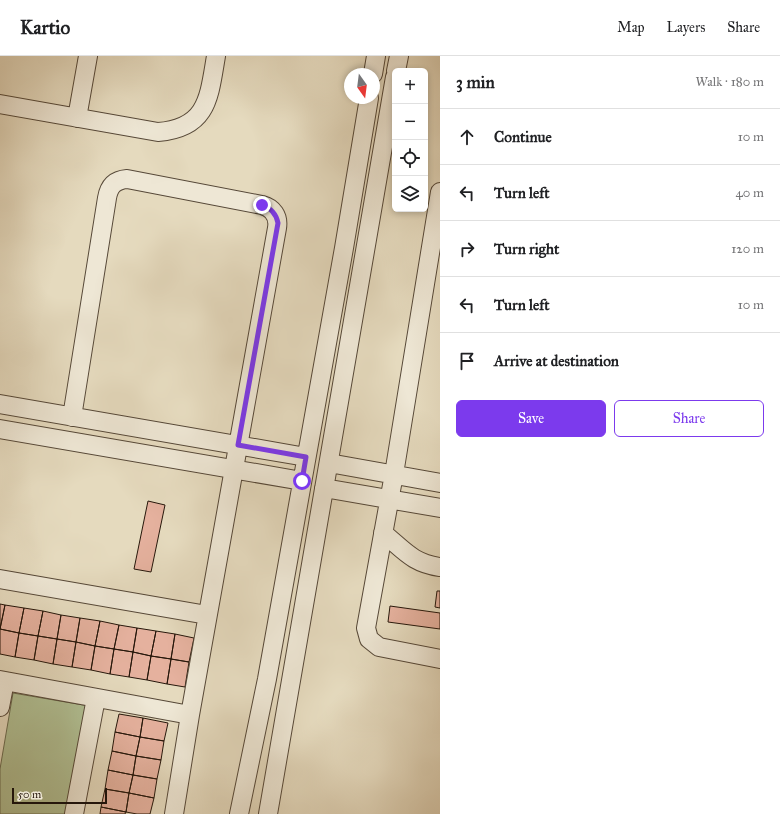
<!DOCTYPE html>
<html lang="en">
<head>
<meta charset="utf-8">
<style>
	:root { --surface:#fff; --page:#f2f2f2; --text:#202124; --muted:#757577; --line:#e0e0e0; --accent:#7c3aed }
	body { margin:0; font-family:"IM FELL Great Primer",serif; background:var(--page); color:var(--text) }
	.controls { position:absolute; right:12px; top:12px; display:grid; overflow:hidden; border-radius:6px; box-shadow:0 2px 6px #0003 }
	.controls button { width:36px; height:36px; display:grid; place-items:center; padding:0; border:0; border-bottom:1px solid var(--line); background:var(--surface); color:var(--text); font:20px sans-serif }
	.compass { position:absolute; left:344px; top:12px; width:36px; height:36px; border-radius:50%; background:var(--surface); box-shadow:0 2px 6px #0003; rotate:166deg }
	.scale { position:absolute; left:12px; bottom:10px; width:95px; box-sizing:border-box; padding-left:4px; border:2px solid #26170b; border-top:0; font-size:11px; line-height:14px; white-space:nowrap; color:#26170b; -webkit-text-stroke:3px #eee7d5; paint-order:stroke }
	.stop { position:absolute; width:12px; height:12px; margin:-9px; border:3px solid #7c3aed; border-radius:50%; background:#fff }
	.stop.end { background:#7c3aed; border-color:#fff; box-shadow:0 1px 4px #0008 }
	.list { margin:0; padding:0; list-style:none }
	h2 { display:flex; justify-content:space-between; align-items:center; height:52px; margin:0; padding:0 16px; font-size:17px }
	h2 small { font-size:13px; font-weight:400; color:var(--muted) }
	.list li { display:grid; grid-template-columns:26px 1fr auto; gap:12px; align-items:center; box-sizing:border-box; height:56px; padding:0 16px; border-top:1px solid var(--line) }
	.list b { display:block; font-size:15px; white-space:nowrap }
	.list em { font-size:13px; font-style:normal; color:var(--muted) }
	.actions { display:flex; gap:8px; padding:12px 16px }
	.actions a { flex:1; padding:9px 0; border:1px solid var(--accent); border-radius:6px; text-align:center; font-size:14px; color:var(--accent) }
	.actions .main { background:var(--accent); color:#fff }
	.icon { flex:none; width:22px; height:22px; fill:none; stroke:currentColor; stroke-width:2; stroke-linecap:round; stroke-linejoin:round }
	.map { position:relative; flex:none; width:440px; height:758px; overflow:hidden }
	header { display:flex; align-items:center; gap:24px; box-sizing:border-box; height:56px; padding:0 20px; background:var(--surface); border-bottom:1px solid var(--line) }
	header strong { font-size:19px }
	nav { display:flex; gap:22px; margin-inline-start:auto; font-size:14px }
	main { display:flex }
	aside { flex:1; background:var(--surface) }
	.map>svg:first-child { display:block }
	.green { fill:#b1c094; stroke:#6c6c50 }
	.building { fill:#e5b19e; stroke:#26170b }
	.lines { fill:none; stroke-linecap:round; stroke-linejoin:round }
	.minor-casing { stroke:#564838; stroke-width:20 }
	.minor { stroke:#eee7d5; stroke-width:18 }
	.route { stroke:#7c3aed; stroke-width:5 }
</style>
</head>
<body>
<header>
<strong>Kartio</strong>
<nav><a>Map</a><a>Layers</a><a>Share</a></nav>
</header>
<main>
<div class="map">
<svg width="440" height="758" viewBox="0 0 440 758">
	<rect width="100%" height="100%" fill="#e5dabe"/>
	<filter id="stains"><feTurbulence type="fractalNoise" baseFrequency=".005" numOctaves="4"/><feColorMatrix values="0 0 0 0 .2 0 0 0 0 .09 0 0 0 0 .02 0 0 0 .5 -.17"/></filter>
	<radialGradient id="worn" r=".72"><stop offset=".6" stop-color="#630" stop-opacity="0"/><stop offset="1" stop-color="#630" stop-opacity=".3"/></radialGradient>
	<!-- green -->
	<path class="green" d="M 13,637 L 89,650 L 70,758 L 0,758 L 0,713 Z"/>
	<!-- building -->
	<path class="building" d="M 148,445 L 165,449 L 151,516 L 134,513 Z
		M 437,535 L 440,535 L 440,552 L 435,551 Z
		M 0,548 L 5,549 L 0,573 Z
		M 5,549 L 24,552 L 19,577 L 0,573 Z
		M 390,550 L 440,557 L 440,573 L 388,566 Z
		M 24,552 L 43,555 L 38,580 L 19,577 Z
		M 43,555 L 61,559 L 57,583 L 38,580 Z
		M 61,559 L 80,562 L 76,586 L 57,583 Z
		M 80,562 L 100,565 L 95,590 L 76,586 Z
		M 100,565 L 119,569 L 114,593 L 95,590 Z
		M 119,569 L 137,572 L 133,596 L 114,593 Z
		M 137,572 L 156,575 L 151,600 L 133,596 Z
		M 0,573 L 19,577 L 15,601 L 0,598 Z
		M 156,575 L 175,578 L 171,603 L 151,600 Z
		M 19,577 L 38,580 L 34,604 L 15,601 Z
		M 175,578 L 194,582 L 189,606 L 171,603 Z
		M 38,580 L 57,583 L 53,608 L 34,604 Z
		M 57,583 L 76,586 L 72,611 L 53,608 Z
		M 76,586 L 95,590 L 91,614 L 72,611 Z
		M 95,590 L 114,593 L 110,618 L 91,614 Z
		M 114,593 L 133,596 L 129,621 L 110,618 Z
		M 133,596 L 151,600 L 147,624 L 129,621 Z
		M 151,600 L 171,603 L 167,628 L 147,624 Z
		M 171,603 L 189,606 L 185,631 L 167,628 Z
		M 119,658 L 143,662 L 140,681 L 115,676 Z
		M 143,662 L 168,667 L 164,685 L 140,681 Z
		M 115,676 L 140,681 L 136,700 L 112,695 Z
		M 140,681 L 164,685 L 161,704 L 136,700 Z
		M 112,695 L 136,700 L 133,719 L 108,714 Z
		M 136,700 L 161,704 L 157,723 L 133,719 Z
		M 108,714 L 133,719 L 129,737 L 105,733 Z
		M 133,719 L 157,723 L 154,742 L 129,737 Z
		M 105,733 L 129,737 L 126,756 L 101,751 Z
		M 129,737 L 154,742 L 150,758 L 137,758 L 126,756 Z
		M 101,751 L 126,756 L 125,758 L 100,758 Z"/>
	<g class="lines">
		<defs>
			<path id="minor" d="M 396,15 L 399,0
				M 373,18 L 376,0
				M 0,48 L 158,76 C 208,72 209,41 216,0
				M 77,62 L 88,0
				M 440,136 L 394,418 L 366,572 L 369,583 L 379,591 L 440,603
				M 0,348 L 306,401
				M 72,361 L 107,142 C 109,130 115,124 127,123 L 262,149 C 273,152 279,160 277,172 L 190,659 L 174,758
				M 0,373 L 302,425
				M 329,407 L 440,427
				M 324,432 L 440,452
				M 383,477 C 404,494 412,507 440,511
				M 0,523 L 207,559
				M 0,624 L 190,659
				M 0,651 L 5,625
				M 74,758 L 96,642
				M 239,758 L 267,623 L 344,192 L 369,42
				M 268,758 L 395,21"/>
		</defs>
		<!-- minor casing -->
		<use href="#minor" class="minor-casing"/>
		<!-- minor -->
		<use href="#minor" class="minor"/>
	</g>
	<g class="lines">
		<!-- route -->
		<path class="route" d="M 262,149 C 271,152 276,157 278,167 L 238,389 L 306,401 L 302,425"/>
	</g>
	<rect width="100%" height="100%" filter="url(#stains)"/>
	<rect width="100%" height="100%" fill="url(#worn)"/>
</svg>
<div class="controls">
<button>+</button>
<button>−</button>
<button><svg class="icon" aria-label="locate" viewBox="0 0 24 24"><circle cx="12" cy="12" r="6"/><path d="M12 2v4M12 18v4M2 12h4M18 12h4"/></svg></button>
<button><svg class="icon" aria-label="layers" viewBox="0 0 24 24"><path d="M12 4l9 5-9 5-9-5zM3 14l9 5 9-5"/></svg></button>
</div>
<svg class="compass" viewBox="-18 -18 36 36"><path d="M0-13l5 13h-10z" fill="#e53935"/><path d="M0 13l5-13h-10z" fill="#757577"/></svg>
<div class="scale">50 m</div>
<div class="stop" style="left:302px;top:425px"></div>
<div class="stop end" style="left:262px;top:149px"></div>
</div>
<aside>
<h2>3 min<small>Walk · 180 m</small></h2>
<ul class="list">
<li><svg class="icon" aria-label="ahead" viewBox="0 0 24 24"><path d="M12 20V5M6 11l6-6 6 6"/></svg><div><b>Continue</b></div><em>10 m</em></li>
<li><svg class="icon" aria-label="left" viewBox="0 0 24 24"><path d="M17 20v-9H6M10 6l-5 5 5 5"/></svg><div><b>Turn left</b></div><em>40 m</em></li>
<li><svg class="icon" aria-label="right" viewBox="0 0 24 24"><path d="M7 20v-9h11M14 6l5 5-5 5"/></svg><div><b>Turn right</b></div><em>120 m</em></li>
<li><svg class="icon" aria-label="left" viewBox="0 0 24 24"><path d="M17 20v-9H6M10 6l-5 5 5 5"/></svg><div><b>Turn left</b></div><em>10 m</em></li>
<li><svg class="icon" aria-label="arrive" viewBox="0 0 24 24"><path d="M6 21V4h12l-3 4 3 4H6"/></svg><div><b>Arrive at destination</b></div></li>
</ul>
<div class="actions"><a class="main">Save</a><a>Share</a></div>
</aside>
</main>
</body>
</html>
